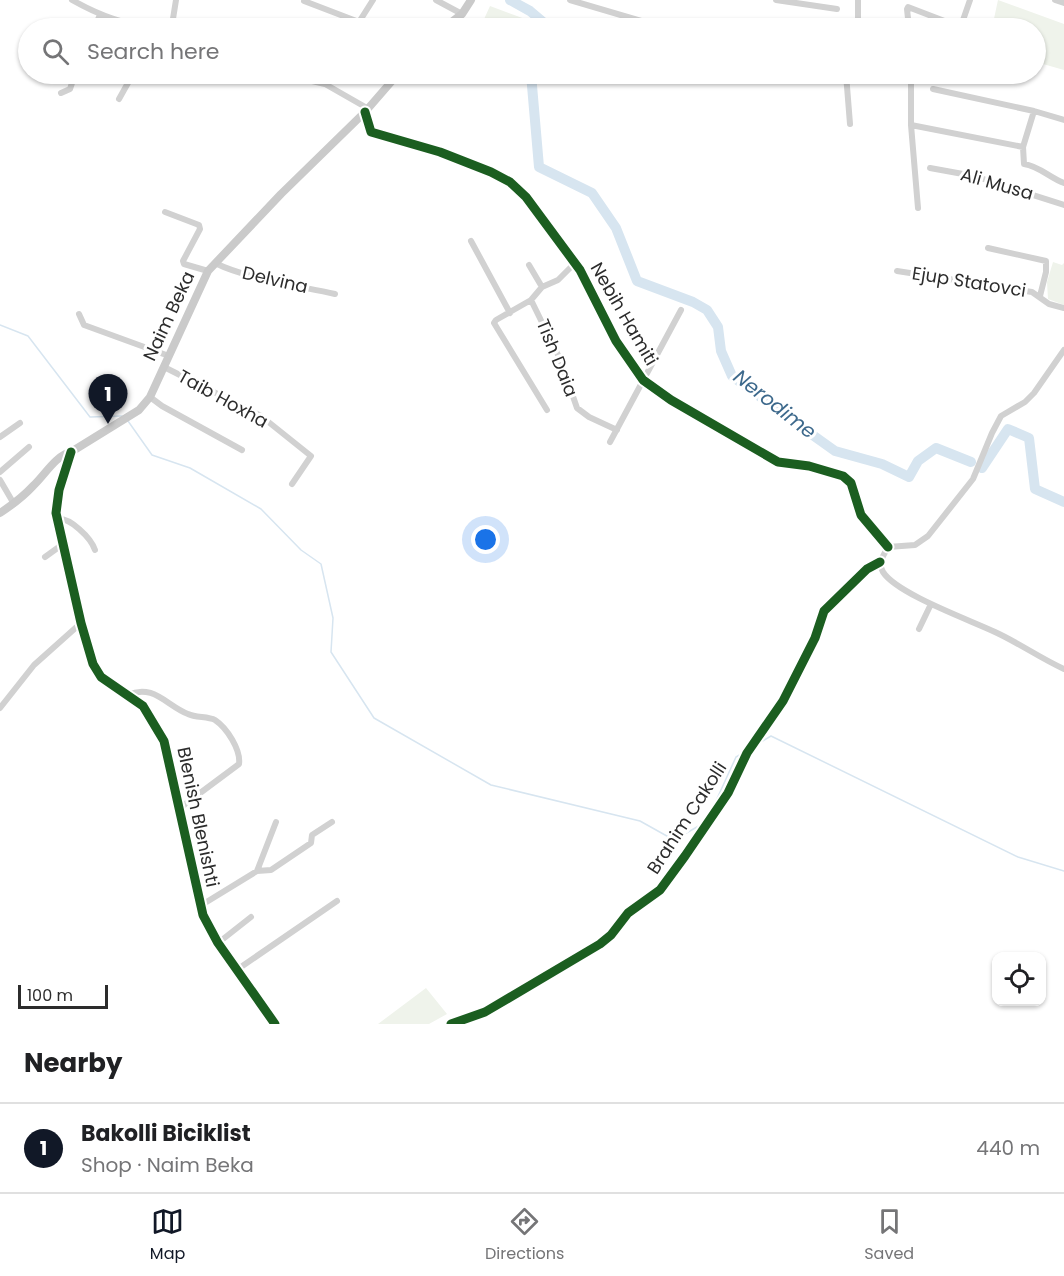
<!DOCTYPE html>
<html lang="en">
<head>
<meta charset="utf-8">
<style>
	:root { --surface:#fff; --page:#f6f6f6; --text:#202124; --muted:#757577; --line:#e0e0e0; --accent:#111827 }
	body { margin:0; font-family:Poppins,sans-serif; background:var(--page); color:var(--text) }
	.controls { position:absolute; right:18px; bottom:18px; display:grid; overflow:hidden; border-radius:12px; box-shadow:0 2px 4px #0004 }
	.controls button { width:54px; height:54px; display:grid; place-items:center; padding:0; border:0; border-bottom:2px solid var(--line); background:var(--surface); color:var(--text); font:30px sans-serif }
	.scale { position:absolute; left:18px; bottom:15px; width:90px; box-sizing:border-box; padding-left:6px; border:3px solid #2c2c2c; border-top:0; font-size:16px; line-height:21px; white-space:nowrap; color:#2c2c2c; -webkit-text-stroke:4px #fff; paint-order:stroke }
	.you { position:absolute; left:486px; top:540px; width:21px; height:21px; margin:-15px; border:4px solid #fff; border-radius:50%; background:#1a73e8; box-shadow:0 0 0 9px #1a73e833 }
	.badge { display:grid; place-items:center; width:39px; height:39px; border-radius:50%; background:var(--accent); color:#fff; font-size:20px; font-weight:700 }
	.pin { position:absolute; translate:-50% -50px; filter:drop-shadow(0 2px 3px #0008) }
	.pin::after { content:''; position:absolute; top:32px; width:21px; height:18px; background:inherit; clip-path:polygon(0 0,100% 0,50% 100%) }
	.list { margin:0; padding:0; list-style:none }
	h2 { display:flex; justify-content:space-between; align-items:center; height:78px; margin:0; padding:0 24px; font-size:26px }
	h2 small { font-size:20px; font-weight:400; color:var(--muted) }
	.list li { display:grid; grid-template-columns:39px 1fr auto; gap:18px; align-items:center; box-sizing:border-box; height:90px; padding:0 24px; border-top:2px solid var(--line) }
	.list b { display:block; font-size:22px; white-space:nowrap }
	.list p { margin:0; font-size:20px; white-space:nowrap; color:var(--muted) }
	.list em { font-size:20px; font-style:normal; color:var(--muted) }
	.icon { flex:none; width:33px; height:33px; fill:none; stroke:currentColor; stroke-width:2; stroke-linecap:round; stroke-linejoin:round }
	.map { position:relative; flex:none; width:1064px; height:1024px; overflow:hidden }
	.search { position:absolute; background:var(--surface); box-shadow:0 2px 4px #0004; left:18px; right:18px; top:18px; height:66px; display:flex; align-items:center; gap:15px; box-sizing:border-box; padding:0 21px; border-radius:33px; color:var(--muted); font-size:22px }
	.sheet { height:168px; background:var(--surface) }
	nav { display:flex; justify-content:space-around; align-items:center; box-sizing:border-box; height:84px; border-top:2px solid var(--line); background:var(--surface); font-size:16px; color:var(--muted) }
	nav a { display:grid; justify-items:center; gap:3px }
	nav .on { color:var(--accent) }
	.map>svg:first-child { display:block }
	.green { fill:#eff3eb }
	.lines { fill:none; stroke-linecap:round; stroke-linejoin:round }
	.stream { stroke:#d7e5f0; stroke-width:1.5 }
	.river { stroke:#d7e5f0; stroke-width:10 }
	.street { stroke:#d1d1d1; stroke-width:6 }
	.secondary { stroke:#cacaca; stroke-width:8 }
	.cycleway-casing { stroke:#fff; stroke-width:13 }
	.cycleway { stroke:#1b5e20; stroke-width:9 }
	.labels { text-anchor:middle; stroke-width:6; stroke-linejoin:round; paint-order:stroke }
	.street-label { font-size:18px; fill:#2c2c2c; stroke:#fff }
	.water-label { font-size:20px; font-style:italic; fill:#3d698c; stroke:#fff }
</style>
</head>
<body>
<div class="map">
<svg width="1064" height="1024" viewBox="0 0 1064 1024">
	<rect width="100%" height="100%" fill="#fff"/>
	<!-- green -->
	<path class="green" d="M 998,0 L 1064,24 L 1064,70 L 1036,62 L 1036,28 L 992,28 Z
		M 490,6 L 536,23 L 533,28 L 480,28 Z
		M 1053,262 L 1062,265 L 1064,263 L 1064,305 L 1048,299 L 1047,282 Z
		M 426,988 L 447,1014 L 429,1024 L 378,1024 Z"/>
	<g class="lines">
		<!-- stream -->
		<path class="stream" d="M 0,325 L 28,336 L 90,417 L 122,416
			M 128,421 L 152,455 L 190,468 L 261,509 L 301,550 L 321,564 L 333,618 L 331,652 L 374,718 L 491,785 L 640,821 L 674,840 L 704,823
			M 756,745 L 771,736 L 1018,857 L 1064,871
			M 710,814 L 736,757 L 745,752"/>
		<!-- river -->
		<path class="river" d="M 510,0 L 530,11 L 543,22 L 544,28
			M 531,74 L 539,167 L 592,193 L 616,228 L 637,281 L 693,302 L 707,310 L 718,327 L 721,351 L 732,376 L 793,421 L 835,451 L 882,464 L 909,477 L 918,461 L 936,448 L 971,462
			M 982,468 L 1008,429 L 1029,438 L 1035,489 L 1064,502"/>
		<!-- street -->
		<path class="street" d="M 72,0 C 95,13 120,24 147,26 C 160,27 171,25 184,28
			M 373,0 L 359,22 L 378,28
			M 436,0 L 462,14
			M 570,0 L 665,28
			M 776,0 L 837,9
			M 858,0 L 858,28
			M 1055,0 L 1064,3
			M 304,1 L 359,22
			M 172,25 L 176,0
			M 94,28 L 100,15
			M 909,28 L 907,9 L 908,7 L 955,25 L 962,23 L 970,0
			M 282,74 L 325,84 L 367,108
			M 846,74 L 850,124
			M 911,74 L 911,125 L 918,208
			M 933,89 L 1034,111 L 1064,120
			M 61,93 L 70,89 L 75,74
			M 119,99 L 133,74
			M 365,112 L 371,132 L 440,152 L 491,172 L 510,182 L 526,197 L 580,270 L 616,341 L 643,380 L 671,400 L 778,462 L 809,466 L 843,476 L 851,483 L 861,515 L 888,547
			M 911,125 L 1023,147 L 1034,111
			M 1023,147 L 1024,164 C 1039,166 1050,178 1064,183
			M 930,168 L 974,176 L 1064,205
			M 165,212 L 199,225 L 200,229 L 183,261 L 184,264 L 208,271
			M 471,241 L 510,313
			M 988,248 L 1046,261 L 1046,272 L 1040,296
			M 215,263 C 247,279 300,286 335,294
			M 529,265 L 542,287
			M 897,271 L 1032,292 L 1049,304 L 1064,308
			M 531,300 L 560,359 L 577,408 L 589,417 L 617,430
			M 79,314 L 84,325 L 169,356
			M 1064,350 L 1034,393 L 1025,402 L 1001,416 L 992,433 L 973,479 L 928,536 L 915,545 L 888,547 C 884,555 877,563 883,572 C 897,594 970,620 995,632 C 1019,643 1040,658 1064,669
			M 164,367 L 261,416 L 311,456 L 292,484
			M 150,397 L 162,406 L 242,450
			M 547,410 L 494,323 L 496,320 L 531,300 L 542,287 L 558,280 L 575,263
			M 0,437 L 20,423
			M 610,442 L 681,310
			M 0,472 L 29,447
			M 0,480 L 14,504
			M 57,519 C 70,517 91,538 95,550
			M 45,557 L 63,544
			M 919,629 L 931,604
			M 128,695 C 153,683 167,706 188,714 C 196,718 208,716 215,720 C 227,728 241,750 239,764 L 180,808
			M 0,708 L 34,665 L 81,623
			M 257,871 L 276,822
			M 200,906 L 257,871 L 271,870 L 311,843 L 312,835 L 332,822
			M 218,943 L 251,917
			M 238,969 L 337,901
			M 451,1024 L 485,1012 L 600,944 L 611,935 L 628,913 L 660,890 L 685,856 L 728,793 L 747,753 L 783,701 L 815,638 L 824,611 L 867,569 L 880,562"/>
		<!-- secondary -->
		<path class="secondary" d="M 444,28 L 462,14 L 471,0
			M 71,452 L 59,490 L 56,513 L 81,623 L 93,664 L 101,677 L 143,706 L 164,741 L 203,915 L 218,943 L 275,1024
			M 0,513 C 12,505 23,497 33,486 C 45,475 55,456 71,452 L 139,410 L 150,397 L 208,271 L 281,194 L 365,112 L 398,74"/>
		<defs>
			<path id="cycleway" d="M 365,112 L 371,132 L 440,152 L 491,172 L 510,182 L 526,197 L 580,270 L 616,341 L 643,380 L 671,400 L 778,462 L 809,466 L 843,476 L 851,483 L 861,515 L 888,547
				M 71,452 L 59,490 L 56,513 L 81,623 L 93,664 L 101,677 L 143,706 L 164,741 L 203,915 L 218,943 L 275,1024
				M 451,1024 L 485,1012 L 600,944 L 611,935 L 628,913 L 660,890 L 685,856 L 728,793 L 747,753 L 783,701 L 815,638 L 824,611 L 867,569 L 880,562"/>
		</defs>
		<!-- cycleway casing -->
		<use href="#cycleway" class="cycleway-casing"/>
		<!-- cycleway -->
		<use href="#cycleway" class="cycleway"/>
	</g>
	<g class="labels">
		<!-- street labels -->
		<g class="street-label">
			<text transform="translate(997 184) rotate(16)" y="6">Ali Musa</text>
			<text transform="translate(275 280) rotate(13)" y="6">Delvina</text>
			<text transform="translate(969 282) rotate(9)" y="6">Ejup Statovci</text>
			<text transform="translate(624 314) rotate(60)" y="6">Nebih Hamiti</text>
			<text transform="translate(169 316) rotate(-65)" y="6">Naim Beka</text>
			<text transform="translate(557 358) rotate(68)" y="6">Tish Daia</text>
			<text transform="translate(223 399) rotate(29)" y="6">Taib Hoxha</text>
			<text transform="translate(198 817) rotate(78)" y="6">Blenish Blenishti</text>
			<text transform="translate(687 818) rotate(-57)" y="6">Brahim Cakolli</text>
		</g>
		<!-- water labels -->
		<g class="water-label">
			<text transform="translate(775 404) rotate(38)" y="7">Nerodime</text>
		</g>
	</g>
</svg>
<div class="controls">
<button><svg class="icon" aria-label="locate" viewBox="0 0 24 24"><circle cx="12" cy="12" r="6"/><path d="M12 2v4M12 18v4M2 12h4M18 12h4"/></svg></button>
</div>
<div class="scale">100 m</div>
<div class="you"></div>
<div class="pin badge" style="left:108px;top:424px">1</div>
<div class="search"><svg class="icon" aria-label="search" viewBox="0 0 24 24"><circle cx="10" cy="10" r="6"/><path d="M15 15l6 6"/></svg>Search here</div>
</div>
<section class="sheet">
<h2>Nearby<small></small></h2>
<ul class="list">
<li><span class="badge">1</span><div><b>Bakolli Biciklist</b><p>Shop · Naim Beka</p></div><em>440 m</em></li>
</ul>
</section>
<nav>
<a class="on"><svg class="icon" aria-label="map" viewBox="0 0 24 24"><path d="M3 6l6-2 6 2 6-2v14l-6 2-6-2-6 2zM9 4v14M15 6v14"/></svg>Map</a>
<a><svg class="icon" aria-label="directions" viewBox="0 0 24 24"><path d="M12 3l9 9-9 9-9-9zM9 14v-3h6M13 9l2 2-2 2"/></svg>Directions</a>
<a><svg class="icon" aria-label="saved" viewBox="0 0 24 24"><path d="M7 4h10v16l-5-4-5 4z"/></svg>Saved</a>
</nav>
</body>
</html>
